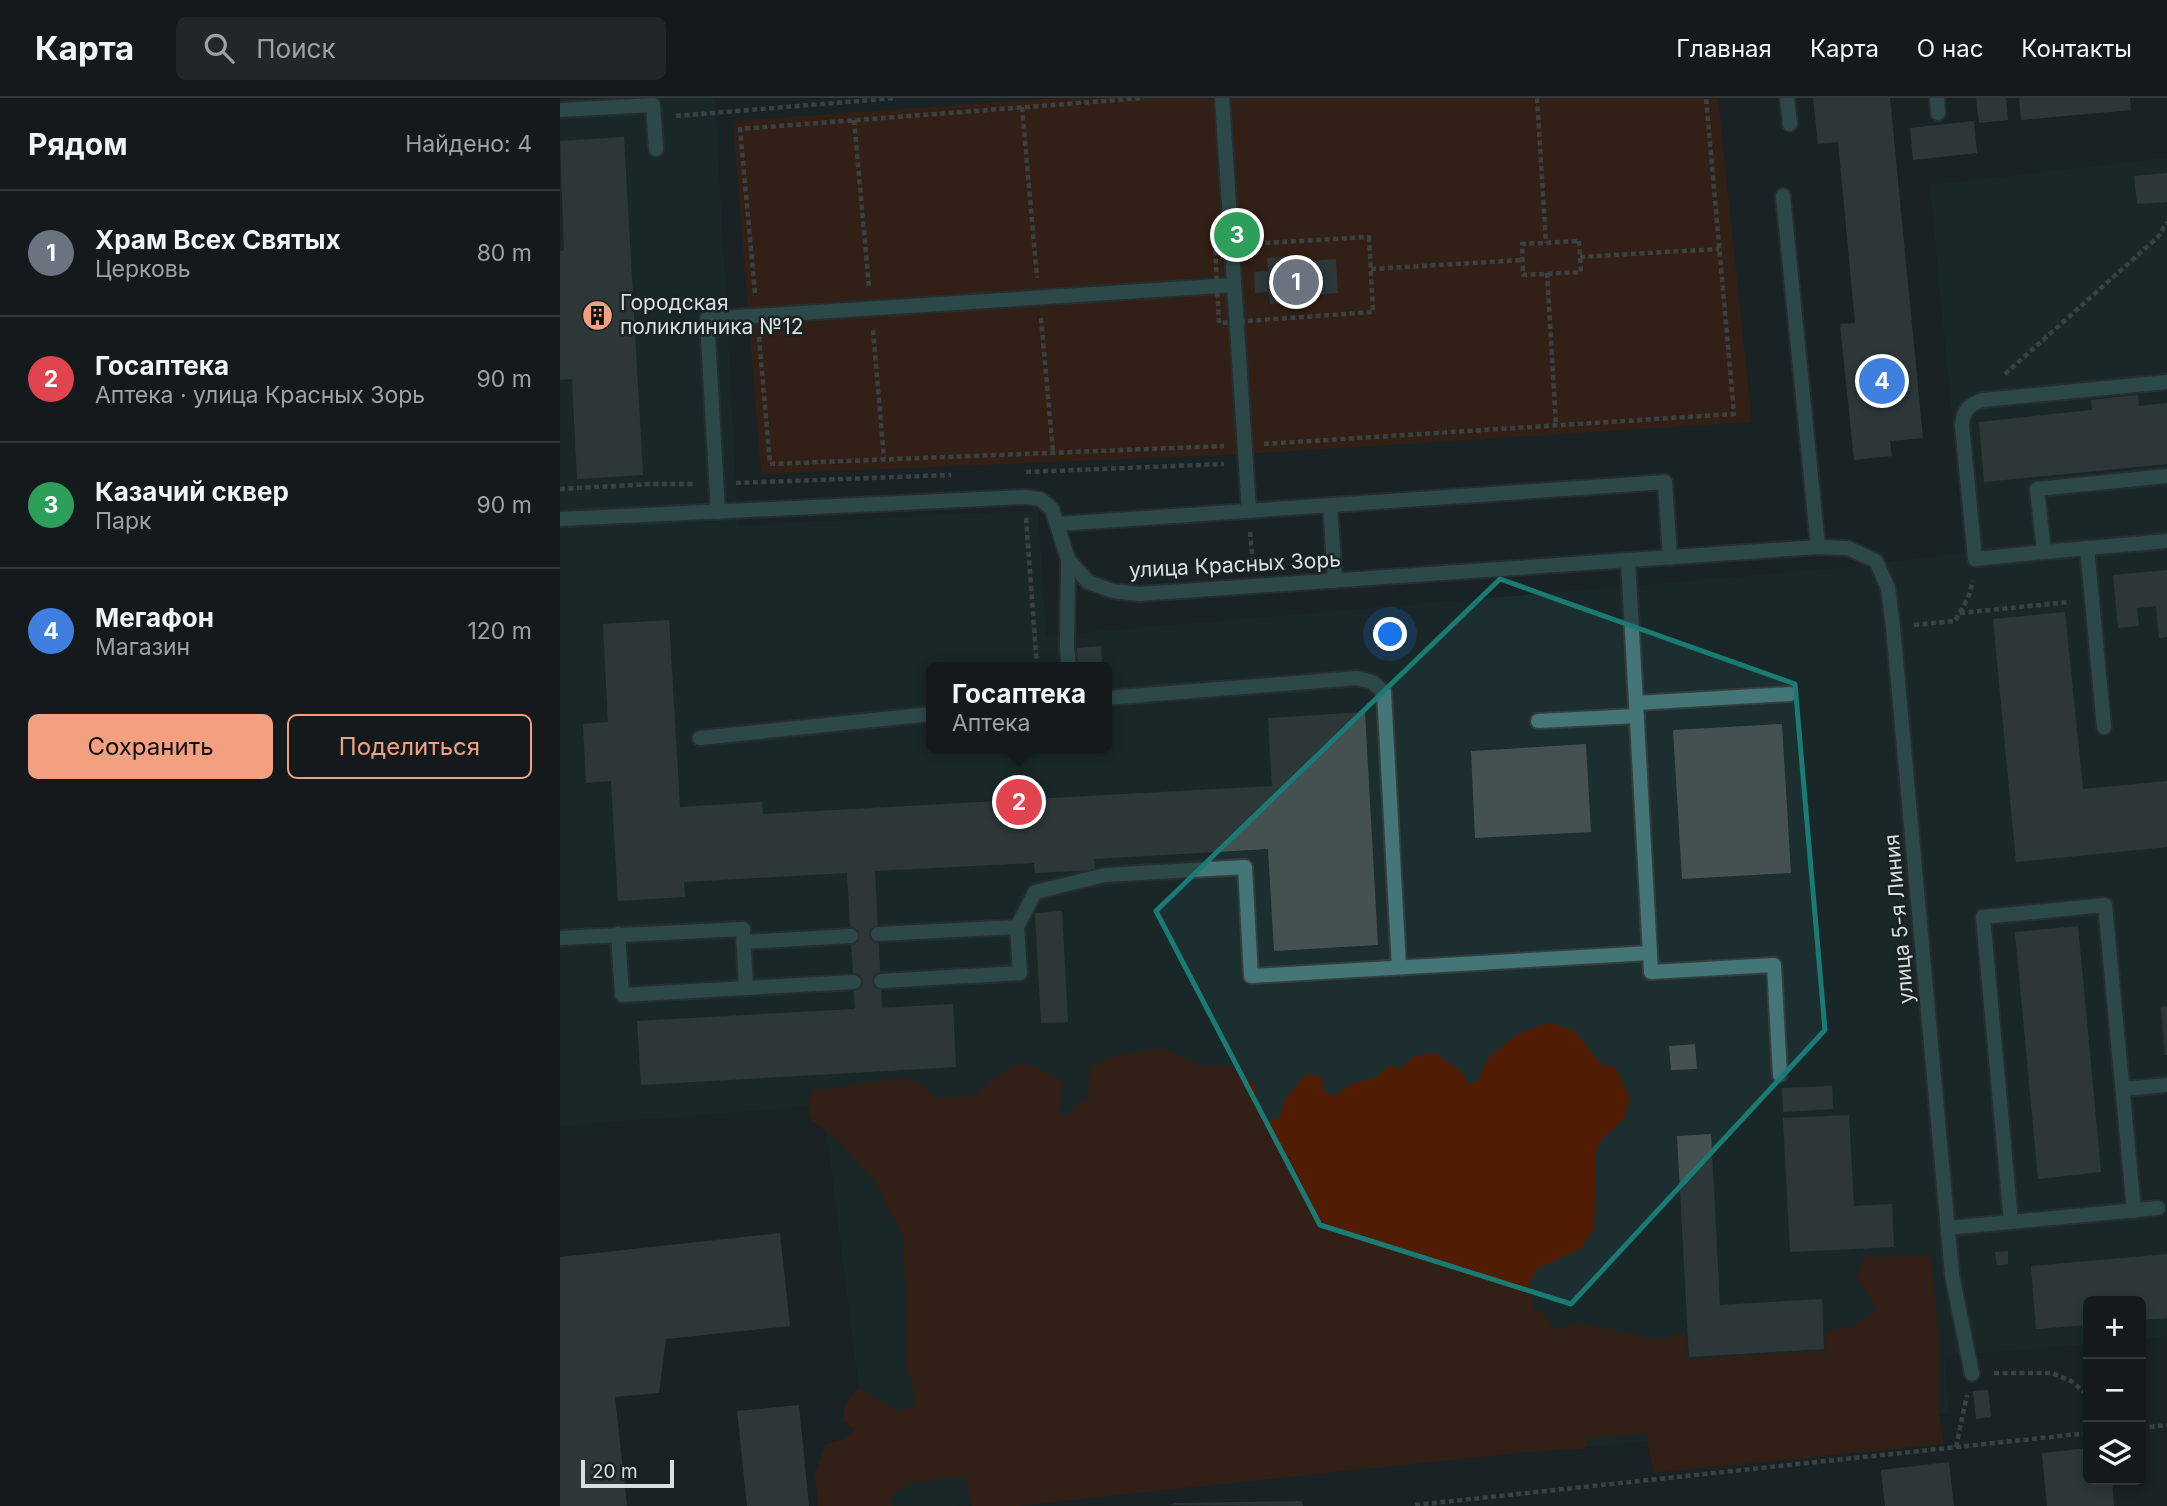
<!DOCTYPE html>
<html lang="ru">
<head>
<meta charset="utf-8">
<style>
	:root { --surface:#141a1b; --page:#212728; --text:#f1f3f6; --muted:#9da1a3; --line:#33383a; --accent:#f2a080 }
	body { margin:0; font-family:Inter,sans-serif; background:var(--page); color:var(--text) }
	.controls { position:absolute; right:21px; bottom:21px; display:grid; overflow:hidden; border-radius:10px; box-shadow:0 4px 10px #0003 }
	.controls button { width:63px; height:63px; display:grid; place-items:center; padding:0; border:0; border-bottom:2px solid var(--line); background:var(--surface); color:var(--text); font:35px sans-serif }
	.scale { position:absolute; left:21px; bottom:18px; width:93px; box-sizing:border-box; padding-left:7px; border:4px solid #d9dfdf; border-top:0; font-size:19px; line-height:24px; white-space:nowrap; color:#d9dfdf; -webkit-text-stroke:5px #1a2324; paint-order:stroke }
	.you { position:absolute; left:831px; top:537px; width:24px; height:24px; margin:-18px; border:5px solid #fff; border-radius:50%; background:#1a73e8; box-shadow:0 0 0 10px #1a73e833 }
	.badge { display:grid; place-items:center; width:46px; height:46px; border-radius:50%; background:var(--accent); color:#fff; font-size:23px; font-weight:700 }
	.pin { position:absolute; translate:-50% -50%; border:4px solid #fff; box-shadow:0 2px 7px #0006 }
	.popup { position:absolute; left:366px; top:564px; width:186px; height:91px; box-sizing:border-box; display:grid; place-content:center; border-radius:10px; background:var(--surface); filter:drop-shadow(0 2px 5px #0005); font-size:23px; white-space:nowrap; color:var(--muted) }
	.popup b { font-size:26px; color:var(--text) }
	.popup::after { content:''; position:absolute; left:50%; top:100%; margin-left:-14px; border:14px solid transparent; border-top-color:var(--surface) }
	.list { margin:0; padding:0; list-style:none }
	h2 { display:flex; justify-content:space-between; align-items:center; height:91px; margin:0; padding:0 28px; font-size:30px }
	h2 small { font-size:23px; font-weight:400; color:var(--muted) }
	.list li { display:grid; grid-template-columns:46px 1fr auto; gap:21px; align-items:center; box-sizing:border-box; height:126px; padding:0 28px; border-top:2px solid var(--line) }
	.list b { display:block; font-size:26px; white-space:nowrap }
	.list p { margin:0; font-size:23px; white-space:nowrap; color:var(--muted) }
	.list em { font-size:23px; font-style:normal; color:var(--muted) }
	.actions { display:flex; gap:14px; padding:21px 28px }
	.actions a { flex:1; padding:16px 0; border:2px solid var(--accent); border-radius:10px; text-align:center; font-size:24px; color:var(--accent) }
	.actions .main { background:var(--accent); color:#111 }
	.icon { flex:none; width:38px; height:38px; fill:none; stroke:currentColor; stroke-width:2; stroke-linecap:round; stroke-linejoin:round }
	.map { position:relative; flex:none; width:1607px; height:1408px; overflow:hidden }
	header { display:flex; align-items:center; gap:42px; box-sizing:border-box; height:98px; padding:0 35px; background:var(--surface); border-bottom:2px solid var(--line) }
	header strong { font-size:33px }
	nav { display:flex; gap:38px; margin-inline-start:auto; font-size:24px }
	.search { width:490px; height:63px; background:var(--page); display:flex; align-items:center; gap:18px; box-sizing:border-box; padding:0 24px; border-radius:10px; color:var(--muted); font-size:26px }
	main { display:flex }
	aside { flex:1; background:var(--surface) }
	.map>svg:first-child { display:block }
	.built { fill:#1c2e2f; fill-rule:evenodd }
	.green { fill:#501c04 }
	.building { fill:#455051 }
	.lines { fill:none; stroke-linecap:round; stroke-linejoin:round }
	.service-casing { stroke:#353d3e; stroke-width:18 }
	.minor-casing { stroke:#353d3e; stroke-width:18 }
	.path { stroke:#5f6767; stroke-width:4.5; stroke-dasharray:5 3.5; stroke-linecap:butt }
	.service { stroke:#457677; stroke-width:14 }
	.minor { stroke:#457677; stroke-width:14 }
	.marked { fill:none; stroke:#197b74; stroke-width:5; stroke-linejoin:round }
	.labels { text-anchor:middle; stroke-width:5; stroke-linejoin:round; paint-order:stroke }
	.poi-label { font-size:21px; fill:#d9dfdf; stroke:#1a2324; text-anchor:start }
	.street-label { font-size:21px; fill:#d9dfdf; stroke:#1a2324 }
</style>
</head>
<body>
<header>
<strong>Карта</strong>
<div class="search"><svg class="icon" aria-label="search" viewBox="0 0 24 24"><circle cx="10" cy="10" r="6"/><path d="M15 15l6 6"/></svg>Поиск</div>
<nav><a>Главная</a><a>Карта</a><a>О нас</a><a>Контакты</a></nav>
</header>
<main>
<aside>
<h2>Рядом<small>Найдено: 4</small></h2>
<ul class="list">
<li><span class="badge" style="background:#6b7280">1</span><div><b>Храм Всех Святых</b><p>Церковь</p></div><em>80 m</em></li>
<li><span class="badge" style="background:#e0444e">2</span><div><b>Госаптека</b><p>Аптека · улица Красных Зорь</p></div><em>90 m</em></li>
<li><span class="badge" style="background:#2e9e5b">3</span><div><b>Казачий сквер</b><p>Парк</p></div><em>90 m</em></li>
<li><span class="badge" style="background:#3f7fe0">4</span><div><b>Мегафон</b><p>Магазин</p></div><em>120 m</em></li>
</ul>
<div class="actions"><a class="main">Сохранить</a><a>Поделиться</a></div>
</aside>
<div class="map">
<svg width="1607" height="1408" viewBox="0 0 1607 1408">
	<rect width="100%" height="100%" fill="#1a2324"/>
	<!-- built -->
	<path class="built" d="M 0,0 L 155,0 L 178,428 L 478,412 L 486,538 L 1280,470 L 1405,455 L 1370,87 L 1607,60 L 1607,1238 L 1581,1241 L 1581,1203 L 1528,1203 L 1528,1246 L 1384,1258 L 1389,1315 L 391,1408 L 314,1408 L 263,1007 L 0,1028 ZM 372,569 L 546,569 L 546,650 L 372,650 Z"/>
	<!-- green -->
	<path class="green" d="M 496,0 L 1158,0 L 1192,324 L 685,356 L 201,376 L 173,23 Z
		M 989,924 L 1014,933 L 1042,967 L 1055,969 L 1070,1000 L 1064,1021 L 1043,1040 L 1036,1054 L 1034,1130 L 1020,1151 L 977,1171 L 969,1185 L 974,1210 L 985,1217 L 994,1232 L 1019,1225 L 1099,1242 L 1125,1235 L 1128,1261 L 1265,1253 L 1266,1234 L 1283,1229 L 1286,1231 L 1317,1212 L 1302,1186 L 1296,1182 L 1305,1159 L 1370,1156 L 1380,1246 L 1378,1309 L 1384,1346 L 1094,1375 L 1086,1336 L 1029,1340 L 1025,1351 L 975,1353 L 455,1408 L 412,1408 L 405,1378 L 351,1385 L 332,1397 L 331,1408 L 258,1408 L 255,1378 L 265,1347 L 283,1341 L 294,1331 L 284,1323 L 284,1308 L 298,1290 L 340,1314 L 355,1306 L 353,1290 L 346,1270 L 346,1208 L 343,1139 L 314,1082 L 279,1044 L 252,1023 L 248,1010 L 251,993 L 340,979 L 364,987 L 375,1000 L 416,997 L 432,982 L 461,964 L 485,973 L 503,985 L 499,1010 L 501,1017 L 507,1018 L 514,1009 L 528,1000 L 530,969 L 554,958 L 603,950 L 641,968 L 671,967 L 696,988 L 696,1005 L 703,1021 L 710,1024 L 720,1018 L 725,1001 L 747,975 L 761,979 L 765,994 L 775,998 L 791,986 L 817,979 L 829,967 L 840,971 L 856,957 L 875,955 L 902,974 L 908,986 L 918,983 L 928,960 L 956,937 Z"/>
	<!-- building -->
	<path class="building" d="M 1253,0 L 1330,0 L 1363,340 L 1330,343 L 1332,358 L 1294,362 L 1280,226 L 1295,225 L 1278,44 L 1258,46 Z
		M 1416,0 L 1446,0 L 1448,22 L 1419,25 Z
		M 1459,0 L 1570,0 L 1571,12 L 1461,22 Z
		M 1414,23 L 1417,55 L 1353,62 L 1350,30 Z
		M 64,39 L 83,377 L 17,381 L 12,281 L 0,282 L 0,153 L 4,152 L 0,43 Z
		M 1607,75 L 1607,104 L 1577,106 L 1574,78 Z
		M 744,157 L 745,163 L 776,161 L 778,195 L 747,197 L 747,204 L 710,206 L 709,194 L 695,195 L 694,174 L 708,173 L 707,160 Z
		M 1578,297 L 1579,308 L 1607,305 L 1607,366 L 1424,384 L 1419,324 L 1532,312 L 1531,302 Z
		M 1607,472 L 1607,539 L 1599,540 L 1596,508 L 1577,510 L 1579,528 L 1558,530 L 1553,477 Z
		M 1505,514 L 1523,691 L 1607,683 L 1607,749 L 1456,764 L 1433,521 Z
		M 109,522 L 120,709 L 202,704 L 203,716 L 712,688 L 708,620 L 805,614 L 818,847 L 714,853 L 708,751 L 534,761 L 535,772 L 475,775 L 474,765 L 315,773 L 322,910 L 393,906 L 396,969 L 81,987 L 77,923 L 295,911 L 287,775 L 124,784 L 125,799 L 58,803 L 51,683 L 26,685 L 23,626 L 48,624 L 43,526 Z
		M 541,548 L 542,565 L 518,567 L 517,550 Z
		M 1222,626 L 1231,775 L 1122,781 L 1113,632 Z
		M 1026,646 L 1031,734 L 915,740 L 911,653 Z
		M 502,813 L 508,924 L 481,925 L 475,815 Z
		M 1518,828 L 1541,1074 L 1478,1081 L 1455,834 Z
		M 1607,908 L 1607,957 L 1605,957 L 1601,909 Z
		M 1135,946 L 1137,971 L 1111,972 L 1109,948 Z
		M 1272,988 L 1273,1011 L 1223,1014 L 1222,990 Z
		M 1289,1017 L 1294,1108 L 1332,1106 L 1334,1149 L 1230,1154 L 1223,1020 Z
		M 1151,1036 L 1160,1207 L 1262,1201 L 1264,1251 L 1129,1259 L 1117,1038 Z
		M 220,1135 L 230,1228 L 106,1241 L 99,1295 L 55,1299 L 67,1408 L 0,1408 L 0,1159 Z
		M 1448,1153 L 1448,1166 L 1437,1167 L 1435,1154 Z
		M 1607,1156 L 1607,1220 L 1581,1222 L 1581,1203 L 1528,1203 L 1528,1227 L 1476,1231 L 1471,1168 Z
		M 1428,1292 L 1431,1319 L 1416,1321 L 1413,1293 Z
		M 239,1307 L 249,1408 L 187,1408 L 177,1313 Z
		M 1528,1350 L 1528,1382 L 1552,1382 L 1554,1408 L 1487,1408 L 1482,1355 Z
		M 1389,1364 L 1394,1408 L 1325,1408 L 1321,1372 Z
		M 742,1403 L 743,1408 L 609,1407 L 616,1405 Z"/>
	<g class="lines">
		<defs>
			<path id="service" d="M 662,0 L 689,413
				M 1227,0 L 1230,26
				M 1377,0 L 1378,15
				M 0,12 L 93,7 L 96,51
				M 1223,98 L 1258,449
				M 1607,378 L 1477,391 L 1484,454 L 1607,443
				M 770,407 L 775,483
				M 158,414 L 147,221 L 674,187
				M 498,426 L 1105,384 L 1110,460
				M 1527,450 L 1544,629
				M 1484,454 L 1415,461 L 1402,327 C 1403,313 1409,306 1423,302 L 1607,284
				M 508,461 L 507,550 L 509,569
				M 1068,462 L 1091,874 L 1214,867 L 1220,977
				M 546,600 L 797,580 L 812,584 L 824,594 L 839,869
				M 1076,605 L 1230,596
				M 978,623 L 1077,618
				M 140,640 L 372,616
				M 457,829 L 475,794 L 545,777 L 685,769 L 691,878 L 1090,855
				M 58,836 L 62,897 L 186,890
				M 318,836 L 457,829 L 460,875 L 321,883
				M 0,840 L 183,831 L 186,890 L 294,884
				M 183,844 L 291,838
				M 1563,991 L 1607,987
				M 1451,1124 L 1423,819 L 1545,807 L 1574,1113
				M 1388,1130 L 1598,1110
				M 1392,1177 L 1412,1276"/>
			<path id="minor" d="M 0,421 L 465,399 L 480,401 L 492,411 L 508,461 L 528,484 L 553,493 L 579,496 L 1258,449 L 1288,450 L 1316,463 L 1328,490 L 1333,529 L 1392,1177"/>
		</defs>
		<!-- service casing -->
		<use href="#service" class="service-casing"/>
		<!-- minor casing -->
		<use href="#minor" class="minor-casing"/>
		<!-- path -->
		<path class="path" d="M 977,0 L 986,145
			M 462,9 L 477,180
			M 116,18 L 335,0
			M 294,22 L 309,189
			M 809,139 L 813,214 L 659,225 L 655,148 Z
			M 1019,143 L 1021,174 L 963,177 L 962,146 Z
			M 1020,159 L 1159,151
			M 811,171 L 962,162
			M 987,175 L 996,327
			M 195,195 L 180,31 L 584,0
			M 481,220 L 493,355
			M 313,232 L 324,361
			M 199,239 L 210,366 L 664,348
			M 1445,276 L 1598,139 L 1607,124
			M 704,346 L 1174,316 L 1146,0
			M 466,374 L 664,366
			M 176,385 L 391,377
			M 0,391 L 90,386 L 136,386
			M 466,420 L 477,569
			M 690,434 L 693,468
			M 1400,515 L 1510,504
			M 1354,527 L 1395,523 L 1408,500 L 1413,483
			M 1434,1275 L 1492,1275 L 1511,1283 L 1528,1297
			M 1581,1330 L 1607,1327
			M 1396,1349 L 1407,1297
			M 855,1407 L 1528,1335"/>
		<!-- service -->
		<use href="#service" class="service"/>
		<!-- minor -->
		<use href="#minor" class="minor"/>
	</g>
	<!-- marked area -->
	<path d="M0 0H1607V1408H0ZM 940,481 L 1235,586 L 1265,932 L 1011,1206 L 760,1127 L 596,813 Z" fill="#1a2324" fill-opacity=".55" fill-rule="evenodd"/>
	<path class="marked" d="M 940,481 L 1235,586 L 1265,932 L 1011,1206 L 760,1127 L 596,813 Z"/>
	<!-- icons -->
	<defs>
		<symbol id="building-disc" viewBox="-11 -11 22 22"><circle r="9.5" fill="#f2a080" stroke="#1a2324"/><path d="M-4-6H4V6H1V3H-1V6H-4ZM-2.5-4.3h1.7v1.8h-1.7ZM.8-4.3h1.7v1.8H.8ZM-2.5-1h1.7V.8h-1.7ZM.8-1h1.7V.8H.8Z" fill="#111"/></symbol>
	</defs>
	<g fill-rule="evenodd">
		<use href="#building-disc" x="20" y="200" width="35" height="35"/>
	</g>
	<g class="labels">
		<!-- poi labels -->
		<g class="poi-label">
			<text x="60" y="212">Городская<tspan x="60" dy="24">поликлиника №12</tspan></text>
		</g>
		<!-- street labels -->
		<g class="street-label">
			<text transform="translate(675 467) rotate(-3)" y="7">улица Красных Зорь</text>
			<text transform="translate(1339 821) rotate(-95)" y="7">улица 5-я Линия</text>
		</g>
	</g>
</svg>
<div class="controls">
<button>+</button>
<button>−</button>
<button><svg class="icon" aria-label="layers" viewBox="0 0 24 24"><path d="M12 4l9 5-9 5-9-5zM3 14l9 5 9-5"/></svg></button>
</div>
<div class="scale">20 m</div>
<div class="you"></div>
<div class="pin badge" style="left:736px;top:184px;background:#6b7280">1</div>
<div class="pin badge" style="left:459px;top:704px;background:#e0444e">2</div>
<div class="popup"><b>Госаптека</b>Аптека</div>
<div class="pin badge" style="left:677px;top:137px;background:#2e9e5b">3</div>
<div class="pin badge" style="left:1322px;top:283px;background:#3f7fe0">4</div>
</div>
</main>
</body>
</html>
